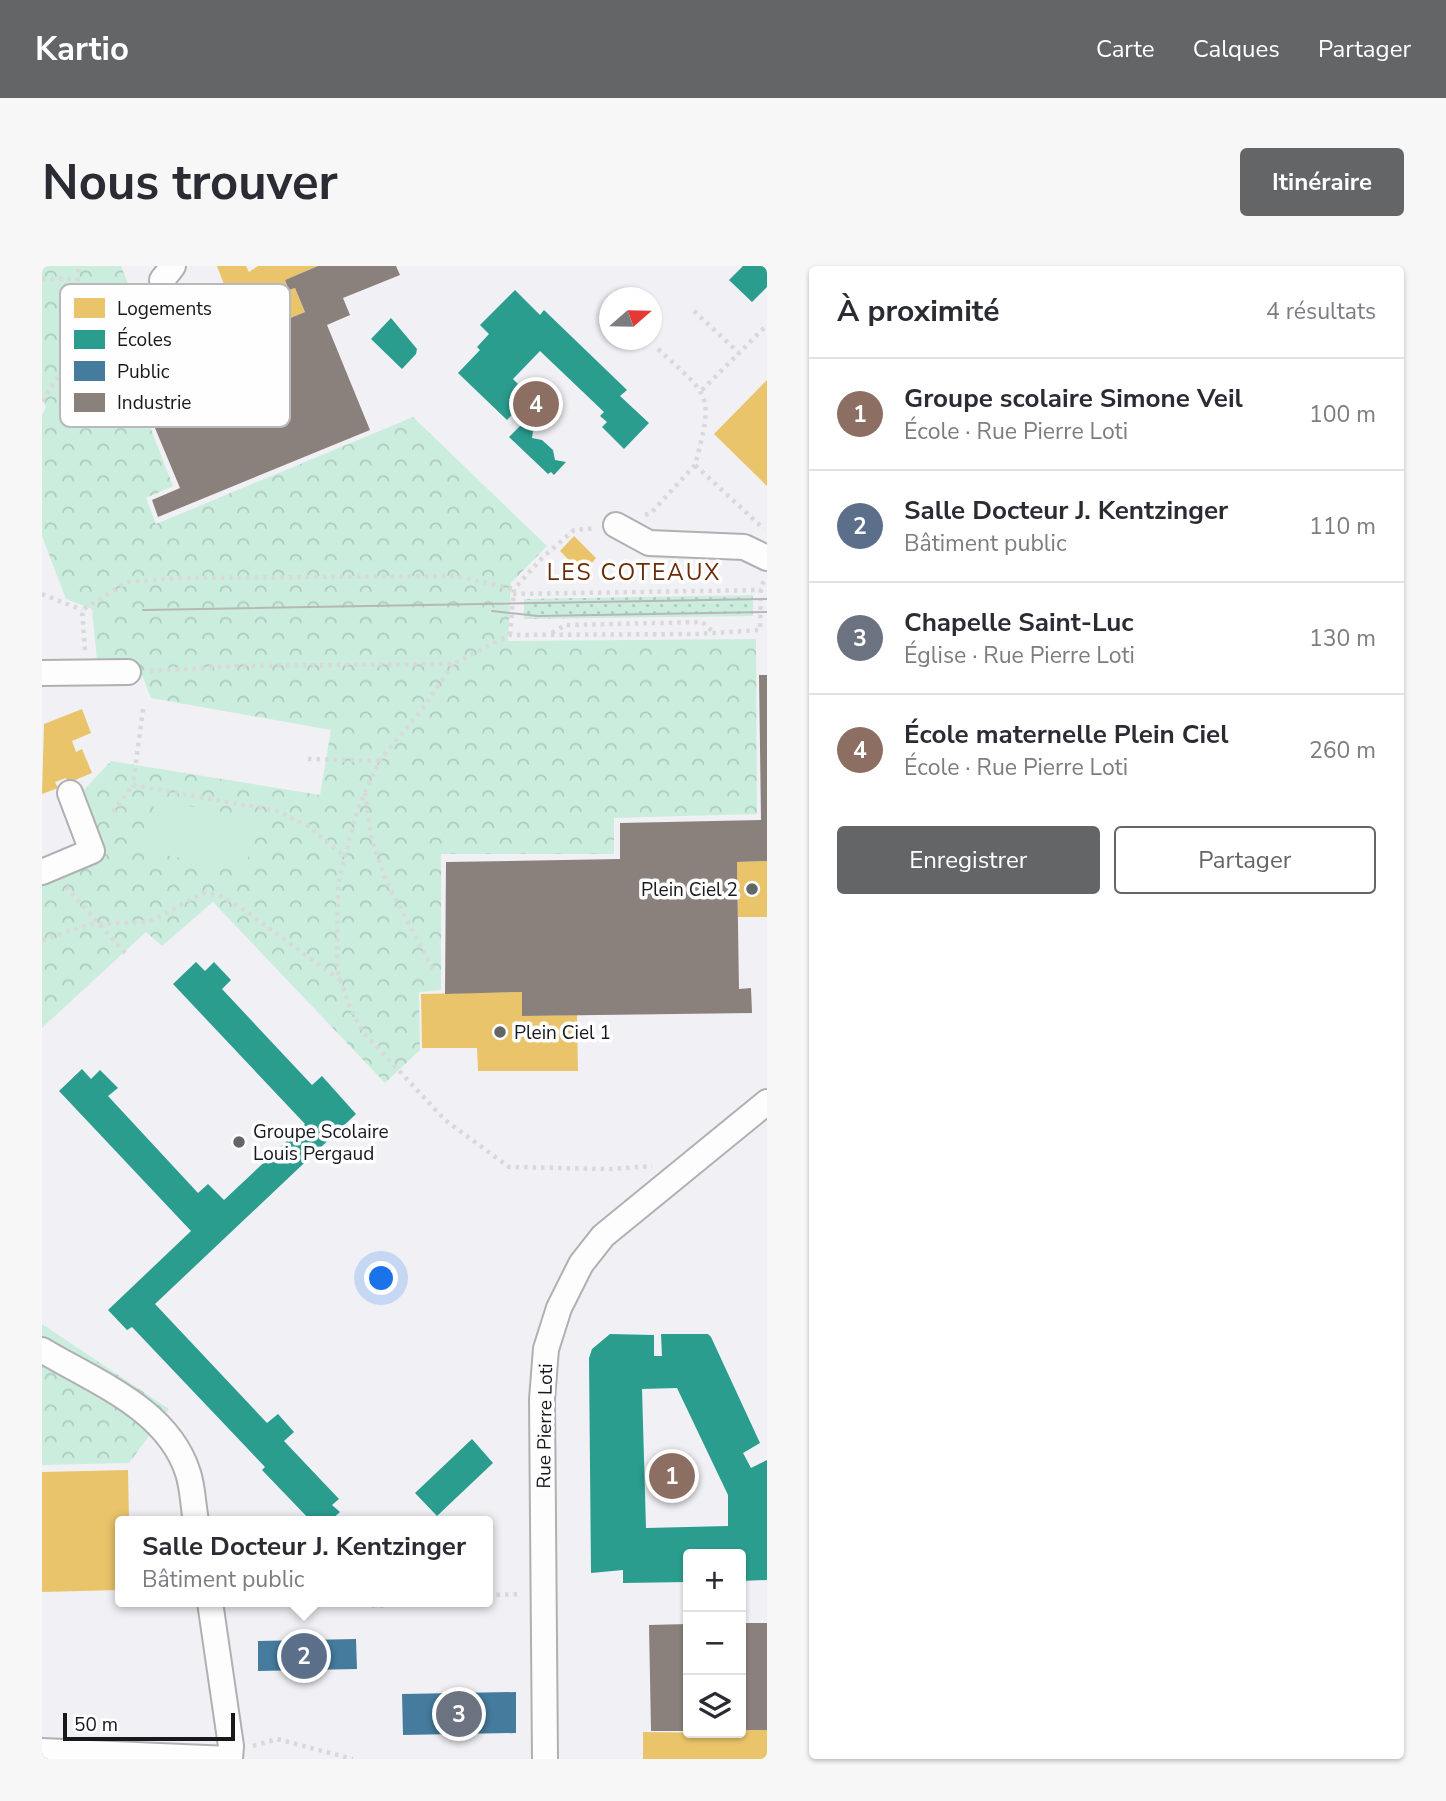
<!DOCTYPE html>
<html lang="fr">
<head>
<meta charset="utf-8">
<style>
	:root { --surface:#fff; --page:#f7f7f7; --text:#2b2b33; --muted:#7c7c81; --line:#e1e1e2; --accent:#646567 }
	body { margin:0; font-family:"Nunito Sans",sans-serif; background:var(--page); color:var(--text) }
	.controls { position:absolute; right:21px; bottom:21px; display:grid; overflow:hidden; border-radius:7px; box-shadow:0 2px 5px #0004 }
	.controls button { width:63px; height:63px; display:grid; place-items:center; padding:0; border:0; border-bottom:2px solid var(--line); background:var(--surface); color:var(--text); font:35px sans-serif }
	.compass { position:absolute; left:557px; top:21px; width:63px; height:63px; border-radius:50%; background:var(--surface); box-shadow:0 2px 5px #0004; rotate:70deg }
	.scale { position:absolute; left:21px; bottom:18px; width:172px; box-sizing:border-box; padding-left:7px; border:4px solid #18191b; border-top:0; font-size:19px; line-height:24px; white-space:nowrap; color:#18191b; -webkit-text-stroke:5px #fefeff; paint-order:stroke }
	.you { position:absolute; left:340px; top:1013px; width:24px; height:24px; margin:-18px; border:5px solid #fff; border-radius:50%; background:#1a73e8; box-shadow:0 0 0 10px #1a73e833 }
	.badge { display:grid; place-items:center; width:46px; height:46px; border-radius:50%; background:var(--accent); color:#fff; font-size:23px; font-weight:700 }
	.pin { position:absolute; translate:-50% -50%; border:4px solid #fff; box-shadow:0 2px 7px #0006 }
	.popup { position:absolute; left:73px; top:1250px; width:378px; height:91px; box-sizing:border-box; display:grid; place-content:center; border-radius:7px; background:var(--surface); filter:drop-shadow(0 2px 5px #0005); font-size:23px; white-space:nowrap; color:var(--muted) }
	.popup b { font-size:26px; color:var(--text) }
	.popup::after { content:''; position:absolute; left:50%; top:100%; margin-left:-14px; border:14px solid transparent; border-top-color:var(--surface) }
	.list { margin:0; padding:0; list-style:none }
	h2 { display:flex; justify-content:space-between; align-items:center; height:91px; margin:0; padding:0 28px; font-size:30px }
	h2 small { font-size:23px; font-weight:400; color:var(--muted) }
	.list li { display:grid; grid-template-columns:46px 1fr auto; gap:21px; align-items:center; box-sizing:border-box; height:112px; padding:0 28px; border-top:2px solid var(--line) }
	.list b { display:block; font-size:26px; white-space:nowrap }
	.list p { margin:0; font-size:23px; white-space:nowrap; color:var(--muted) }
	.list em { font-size:23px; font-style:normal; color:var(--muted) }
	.actions { display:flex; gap:14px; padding:21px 28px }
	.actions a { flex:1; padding:16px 0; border:2px solid var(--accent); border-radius:7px; text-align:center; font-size:24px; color:var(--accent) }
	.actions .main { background:var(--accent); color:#fff }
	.icon { flex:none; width:38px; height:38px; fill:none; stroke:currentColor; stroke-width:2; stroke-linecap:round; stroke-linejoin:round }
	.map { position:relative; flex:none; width:725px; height:1493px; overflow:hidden; border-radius:7px }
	header { display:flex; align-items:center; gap:42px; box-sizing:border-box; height:98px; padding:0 35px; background:var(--accent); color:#fff }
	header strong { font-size:33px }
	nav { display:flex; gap:38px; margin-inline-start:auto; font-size:24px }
	.intro { display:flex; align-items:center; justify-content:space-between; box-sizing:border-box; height:168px; padding:0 42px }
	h1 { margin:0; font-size:49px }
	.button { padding:18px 32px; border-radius:7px; background:var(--accent); color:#fff; font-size:24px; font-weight:700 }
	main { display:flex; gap:42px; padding:0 42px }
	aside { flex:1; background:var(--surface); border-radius:7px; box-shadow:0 2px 5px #0004 }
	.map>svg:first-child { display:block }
	.grass { fill:url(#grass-dots) }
	.park { fill:url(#park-crowns) }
	.pitch { fill:#cbeddd }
	.homes { fill:#e9c46a }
	.schools { fill:#2a9d8f; fill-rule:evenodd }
	.public { fill:#457b9d }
	.industry { fill:#8a817c }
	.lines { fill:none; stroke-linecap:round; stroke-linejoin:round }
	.street-casing { stroke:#b0b0b2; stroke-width:28 }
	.path { stroke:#d9d9da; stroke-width:4.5; stroke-dasharray:3.5 5; stroke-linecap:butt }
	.street { stroke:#fdfdfe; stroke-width:24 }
	.tram { stroke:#b6b7b8; stroke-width:2 }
	.poi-dot { fill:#646567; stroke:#fefeff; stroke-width:2.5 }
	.labels { text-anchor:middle; stroke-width:7; stroke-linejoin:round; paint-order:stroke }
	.poi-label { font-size:19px; fill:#18191b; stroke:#fefeff; text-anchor:start }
	.street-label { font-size:19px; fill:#18191b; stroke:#fefeff }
	.quarter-label { font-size:23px; letter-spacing:2px; fill:#6a2c07; stroke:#fefeff }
	.key { fill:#fefeff; stroke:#b9b9bb; stroke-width:2 }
	.key-label { font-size:19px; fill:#18191b }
</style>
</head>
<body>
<header>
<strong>Kartio</strong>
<nav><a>Carte</a><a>Calques</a><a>Partager</a></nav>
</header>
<div class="intro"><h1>Nous trouver</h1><a class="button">Itinéraire</a></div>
<main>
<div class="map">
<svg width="725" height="1493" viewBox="0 0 725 1493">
	<defs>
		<pattern id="grass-dots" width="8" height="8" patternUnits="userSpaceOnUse" patternTransform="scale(1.75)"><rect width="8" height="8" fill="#cbeddd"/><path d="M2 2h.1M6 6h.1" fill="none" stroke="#aecbbd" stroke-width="1.8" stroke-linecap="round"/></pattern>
		<pattern id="park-crowns" width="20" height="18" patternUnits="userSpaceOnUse" patternTransform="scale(1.75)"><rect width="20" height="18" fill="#cbeddd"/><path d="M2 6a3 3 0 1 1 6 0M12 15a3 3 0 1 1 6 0" fill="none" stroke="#aecbbd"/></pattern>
	</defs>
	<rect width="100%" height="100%" fill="#f1f1f5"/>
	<!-- grass -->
	<path class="grass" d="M 711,329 L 711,350 L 482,353 L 482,333 Z"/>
	<!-- park -->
	<path class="park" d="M 0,0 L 79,0 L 98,48 L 69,60 L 131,220 L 104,232 L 114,258 L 371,151 L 505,280 L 469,317 L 466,375 L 714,373 L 715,548 L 572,552 L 572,588 L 399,588 L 399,724 L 377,726 L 378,784 L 343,817 L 171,636 L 120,680 L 104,666 L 0,762 L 0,614 L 58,589 L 37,529 L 69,495 L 278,529 L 289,464 L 109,432 L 95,396 L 55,395 L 50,343 L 24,333 L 0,270 L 0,149 L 4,142 L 0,132 Z
		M 0,1058 L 127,1143 L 87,1197 L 0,1199 Z"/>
	<!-- pitch -->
	<path class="pitch" d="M 113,534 L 213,552 L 204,603 L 105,586 Z"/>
	<!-- homes -->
	<path class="homes" d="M 175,0 L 204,0 L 207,6 L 216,0 L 276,0 L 243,14 L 247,24 L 253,22 L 263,46 L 239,56 L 237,51 L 226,55 L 229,60 L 160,88 L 165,99 L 171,96 L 181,120 L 157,130 L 155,125 L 145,129 L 147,135 L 108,150 L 99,126 L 119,118 L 114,107 L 108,110 L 92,72 L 117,62 L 125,81 L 135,77 L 133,71 L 167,57 L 171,42 L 184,47 L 186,43 L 192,45 Z
		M 725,114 L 725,220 L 672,168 Z
		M 532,270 L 554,292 L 541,308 L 518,285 Z
		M 40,443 L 49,467 L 30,475 L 34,486 L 40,483 L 50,507 L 26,517 L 24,512 L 13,516 L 16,522 L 0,528 L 2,458 Z
		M 725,595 L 725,651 L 696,651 L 695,596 Z
		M 480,726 L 480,750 L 535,749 L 536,805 L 436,805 L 435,782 L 380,782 L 379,728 Z
		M 86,1204 L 87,1255 L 78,1255 L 78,1324 L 0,1326 L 0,1206 Z
		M 699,1464 L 725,1464 L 725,1493 L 601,1493 L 601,1466 L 699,1467 Z"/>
	<!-- schools -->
	<path class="schools" d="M 701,0 L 725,0 L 725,21 L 710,36 L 687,14 Z
		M 473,24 L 498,49 L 502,44 L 585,124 L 578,130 L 607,157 L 582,183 L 560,161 L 565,156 L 558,150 L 562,146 L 498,85 L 471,113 L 488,130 L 465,154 L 416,107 L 438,84 L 435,81 L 447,68 L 438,59 Z
		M 349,52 L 375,83 L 374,88 L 360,103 L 329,73 Z
		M 482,156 L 491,165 L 490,172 L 500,174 L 511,184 L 513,194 L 524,196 L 512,209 L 509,206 L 506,208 L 467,171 Z
		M 154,696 L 163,705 L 172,696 L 189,714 L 180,723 L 270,819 L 280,810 L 314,848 L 113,1038 L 225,1157 L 236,1148 L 252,1166 L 242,1175 L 297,1233 L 290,1239 L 298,1246 L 288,1255 L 276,1253 L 269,1255 L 220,1204 L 223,1201 L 90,1061 L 85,1064 L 66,1044 L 149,965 L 17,825 L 40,803 L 49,813 L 58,804 L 76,822 L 66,830 L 156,927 L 166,918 L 182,934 L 263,858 L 131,718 Z
		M 568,1068 L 612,1069 L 612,1090 L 620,1090 L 619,1068 L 666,1068 L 669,1071 L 718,1177 L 701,1187 L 709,1202 L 725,1194 L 725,1314 L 699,1315 L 699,1288 L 646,1288 L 646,1316 L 581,1317 L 581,1304 L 549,1307 L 547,1092 L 550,1083 ZM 635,1122 L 686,1229 L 686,1260 L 604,1262 L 600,1123 Z
		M 430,1173 L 451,1197 L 395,1250 L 373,1227 Z"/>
	<!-- public -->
	<path class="public" d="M 314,1373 L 315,1403 L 216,1405 L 216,1375 Z
		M 474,1426 L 474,1467 L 361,1469 L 360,1428 Z"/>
	<!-- industry -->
	<path class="industry" d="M 276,0 L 354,0 L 358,9 L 301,32 L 308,49 L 285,59 L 328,164 L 116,251 L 110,234 L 138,222 L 108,150 L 147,135 L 145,129 L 155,125 L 157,130 L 181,120 L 171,96 L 165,99 L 160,88 L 229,60 L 226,55 L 237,51 L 239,56 L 263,46 L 253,22 L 247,24 L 243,14 Z
		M 717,409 L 725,409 L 725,595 L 695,596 L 697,723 L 709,722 L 710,747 L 480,750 L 480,726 L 403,728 L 404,596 L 578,593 L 578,557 L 719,554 Z
		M 699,1357 L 725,1357 L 725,1464 L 699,1464 Z
		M 646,1358 L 646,1465 L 609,1465 L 607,1359 Z"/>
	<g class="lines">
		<defs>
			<path id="street" d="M 120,14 L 131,0
				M 574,259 L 607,277 L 702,281 L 725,292
				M 0,407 L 86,406
				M 0,606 L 50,585 L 28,527
				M 0,1084 C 53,1116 126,1143 146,1207 C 151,1222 151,1240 154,1255
				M 168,1336 L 189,1480 L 188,1493
				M 0,1485 L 188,1493
				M 503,1493 L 500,1133 L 504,1083 L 517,1042 L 539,998 L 561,970 L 725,836"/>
		</defs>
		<!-- street casing -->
		<use href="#street" class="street-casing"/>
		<!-- path -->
		<path class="path" d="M 0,13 L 34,13
			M 652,45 L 697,87 L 725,59
			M 616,83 C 669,132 672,127 653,199 L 722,263
			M 660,124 L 697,87
			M 0,135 L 20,105 L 30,61 L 37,0
			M 603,249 L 609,247 L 653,199
			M 0,328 L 40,344
			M 471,328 L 719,324
			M 510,367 L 523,359 L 660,356 L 670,365
			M 468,369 L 472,323 L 500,292 L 532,264 L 554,262
			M 43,384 L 40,344 L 85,316 L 139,312 L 413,310 L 472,323
			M 411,398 L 381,442 L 337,495 L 315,545 L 296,618 L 295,704 L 307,740 L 321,766 L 403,854 L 467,901 L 569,903 L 610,900
			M 108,405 L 192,400 L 411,398 L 468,369 L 654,368 L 718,364 L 719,321 L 723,312
			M 101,443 L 91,519 L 235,545 L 266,560 L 303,591
			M 266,493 L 337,495
			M 323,527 L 330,575 L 346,619 L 392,705
			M 71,546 L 91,519
			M 24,621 L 83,687
			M 0,674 L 50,658 L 106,656 L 162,627 L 178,630 L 202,644 L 298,714
			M 446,1329 L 480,1328
			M 322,1336 L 335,1341 L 354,1336
			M 191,1338 L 260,1336
			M 211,1480 L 235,1473 L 311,1493"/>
		<!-- street -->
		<use href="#street" class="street"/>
		<!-- tram -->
		<path class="tram" d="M 101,344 L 725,333
			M 450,345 L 496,350 L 725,346"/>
	</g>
	<!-- markers -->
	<g class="poi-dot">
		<circle cx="710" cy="623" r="7"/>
		<circle cx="458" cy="766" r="7"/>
		<circle cx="197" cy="876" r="7"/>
	</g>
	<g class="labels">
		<!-- poi labels -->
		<g class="poi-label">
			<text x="696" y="630" text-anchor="end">Plein Ciel 2</text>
			<text x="472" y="773">Plein Ciel 1</text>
			<text x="211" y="872">Groupe Scolaire<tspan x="211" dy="22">Louis Pergaud</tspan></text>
		</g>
		<!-- street labels -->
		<g class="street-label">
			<text transform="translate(502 1160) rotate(-89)" y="7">Rue Pierre Loti</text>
		</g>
		<!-- quarter labels -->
		<g class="quarter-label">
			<text x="592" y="314">LES COTEAUX</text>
		</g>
	</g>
	<!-- legend -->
	<rect x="18" y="18" width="230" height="143" rx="10" class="key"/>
	<rect x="32" y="32" width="31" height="20" fill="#e9c46a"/>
	<rect x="32" y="64" width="31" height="19" fill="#2a9d8f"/>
	<rect x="32" y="95" width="31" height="20" fill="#457b9d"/>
	<rect x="32" y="127" width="31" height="19" fill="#8a817c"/>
	<g class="key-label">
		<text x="75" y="49">Logements</text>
		<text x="75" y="80">Écoles</text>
		<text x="75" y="112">Public</text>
		<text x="75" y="143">Industrie</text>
	</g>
</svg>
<div class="controls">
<button>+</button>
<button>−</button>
<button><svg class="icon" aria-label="layers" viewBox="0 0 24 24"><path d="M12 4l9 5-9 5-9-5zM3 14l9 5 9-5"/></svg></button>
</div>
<svg class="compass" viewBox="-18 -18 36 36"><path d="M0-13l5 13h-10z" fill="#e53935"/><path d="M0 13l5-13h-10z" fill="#7c7c81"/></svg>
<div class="scale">50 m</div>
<div class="you"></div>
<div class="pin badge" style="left:630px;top:1210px;background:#8d6e63">1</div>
<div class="pin badge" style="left:262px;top:1390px;background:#5c6f8a">2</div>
<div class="popup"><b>Salle Docteur J. Kentzinger</b>Bâtiment public</div>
<div class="pin badge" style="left:417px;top:1448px;background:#6b7280">3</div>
<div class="pin badge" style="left:494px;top:138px;background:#8d6e63">4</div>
</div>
<aside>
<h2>À proximité<small>4 résultats</small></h2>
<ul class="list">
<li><span class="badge" style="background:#8d6e63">1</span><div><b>Groupe scolaire Simone Veil</b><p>École · Rue Pierre Loti</p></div><em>100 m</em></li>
<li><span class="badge" style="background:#5c6f8a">2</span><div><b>Salle Docteur J. Kentzinger</b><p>Bâtiment public</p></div><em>110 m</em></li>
<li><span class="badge" style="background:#6b7280">3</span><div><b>Chapelle Saint-Luc</b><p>Église · Rue Pierre Loti</p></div><em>130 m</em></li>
<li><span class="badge" style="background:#8d6e63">4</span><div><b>École maternelle Plein Ciel</b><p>École · Rue Pierre Loti</p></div><em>260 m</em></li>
</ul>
<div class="actions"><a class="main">Enregistrer</a><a>Partager</a></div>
</aside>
</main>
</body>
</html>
